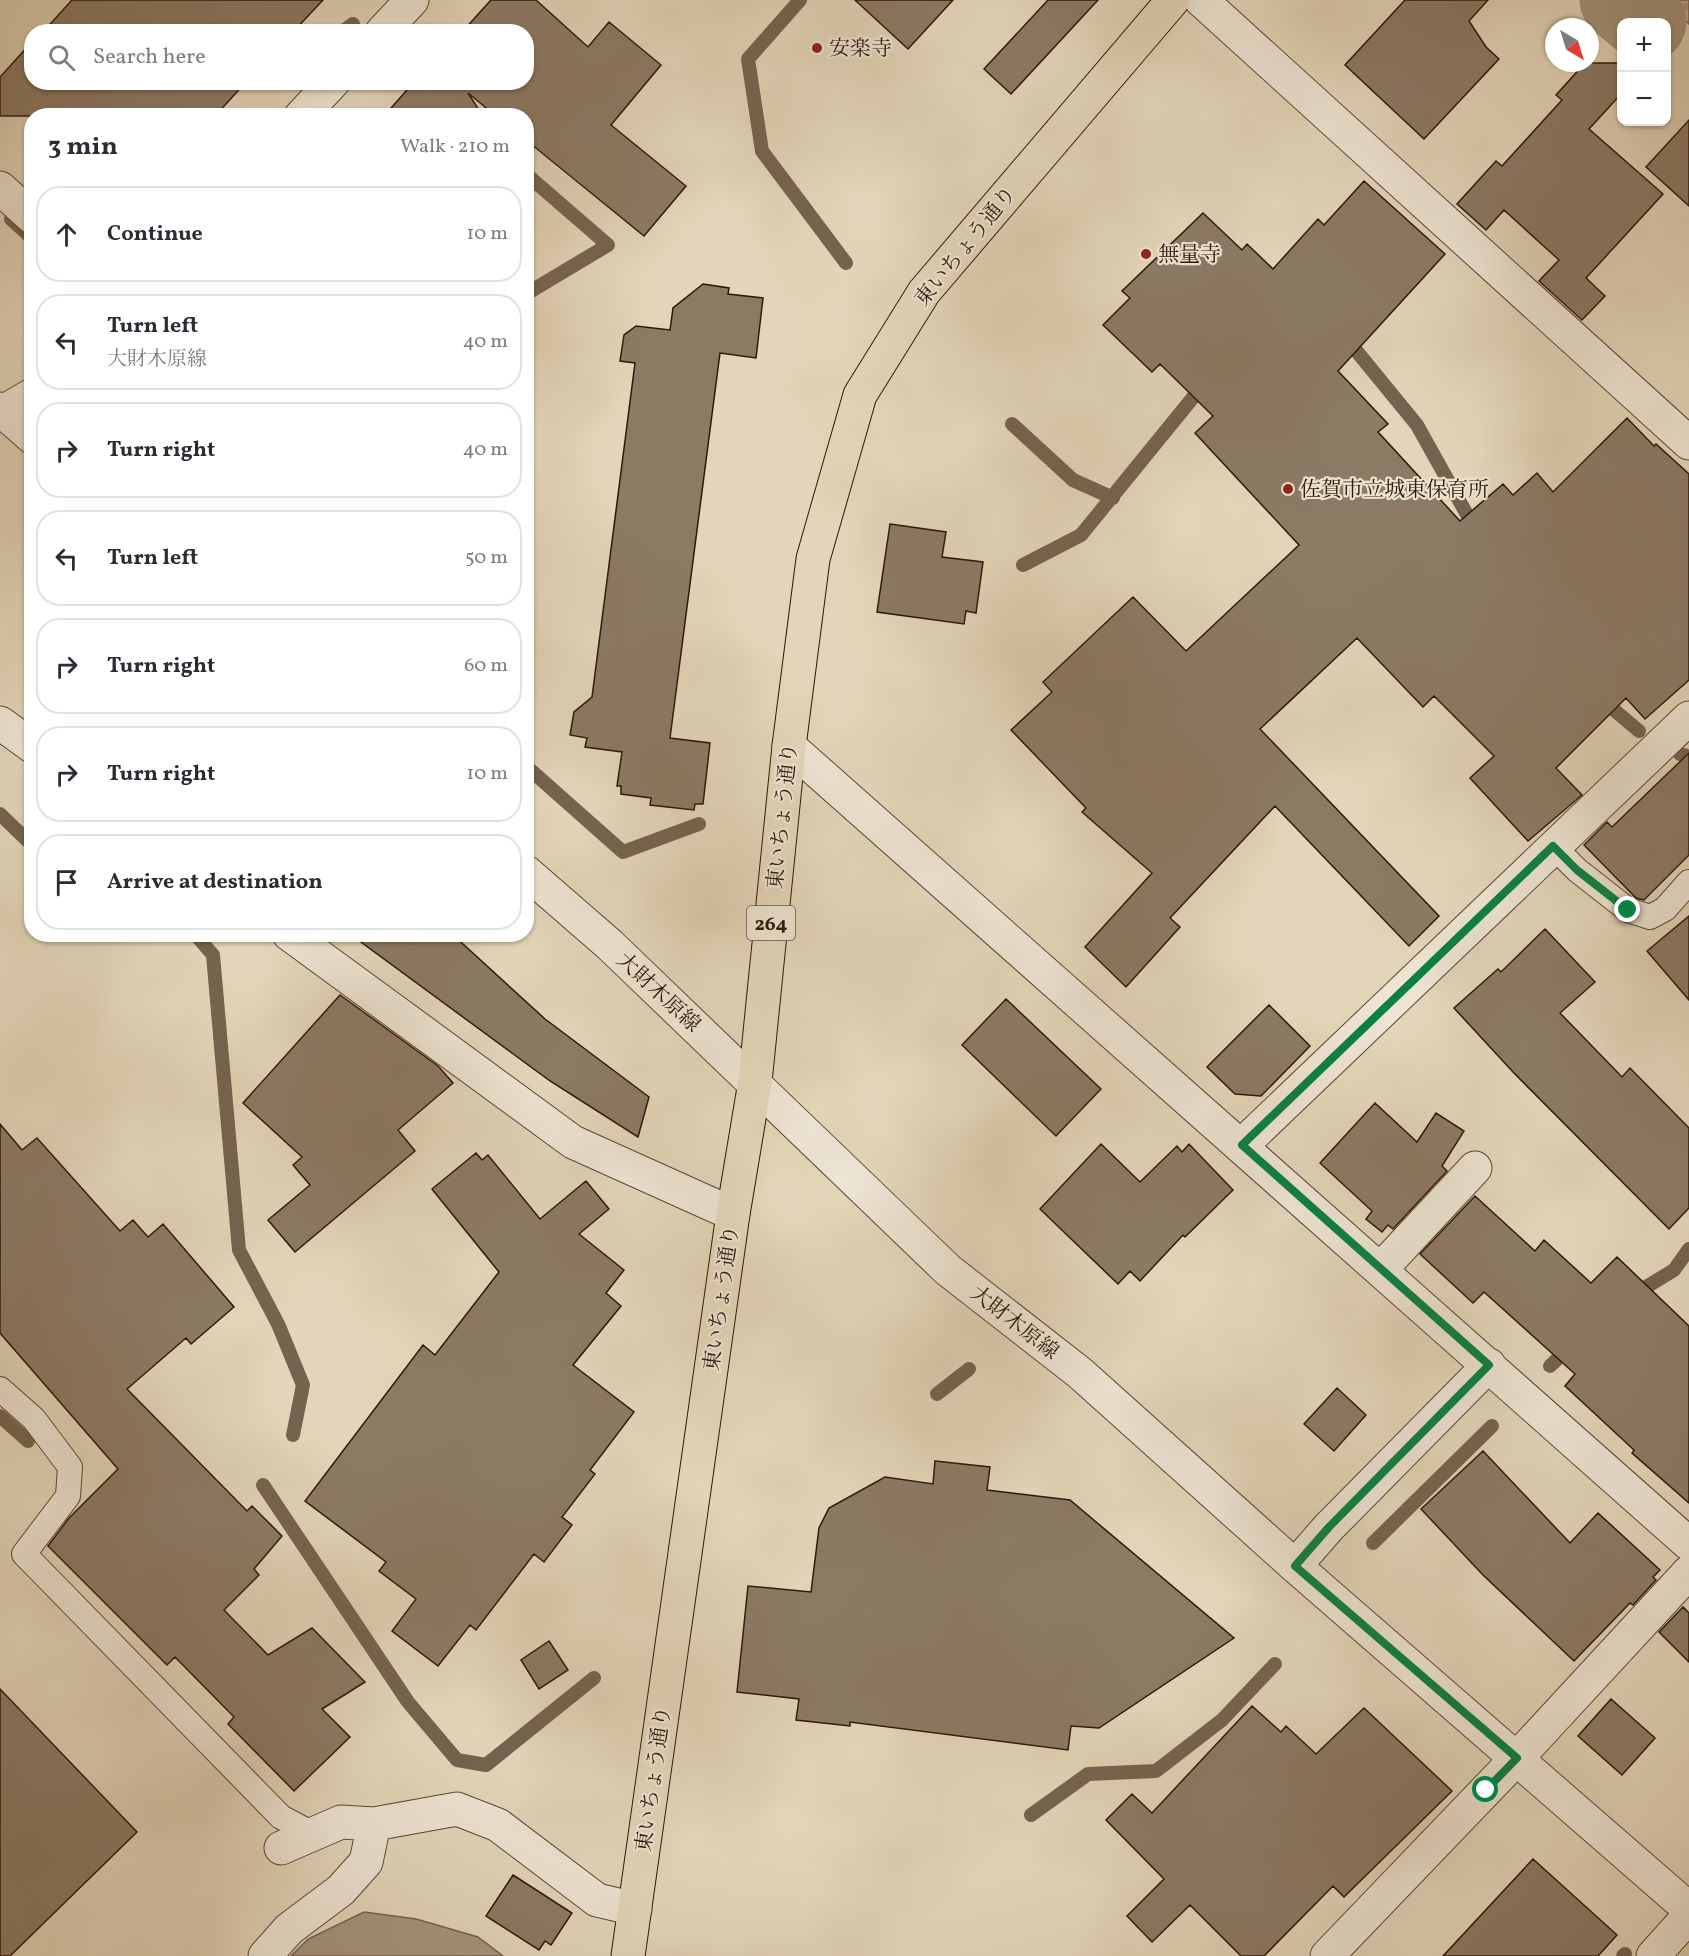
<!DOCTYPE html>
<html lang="en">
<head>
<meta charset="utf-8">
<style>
	:root { --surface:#fff; --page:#f7f7f7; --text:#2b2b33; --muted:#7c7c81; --line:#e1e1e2 }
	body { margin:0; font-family:Vollkorn,"Noto Serif JP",serif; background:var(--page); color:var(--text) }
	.controls { position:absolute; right:18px; top:18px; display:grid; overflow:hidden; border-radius:12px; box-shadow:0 2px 4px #0004 }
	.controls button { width:54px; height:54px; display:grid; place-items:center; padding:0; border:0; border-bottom:2px solid var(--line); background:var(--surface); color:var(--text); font:30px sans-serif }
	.compass { position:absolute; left:1545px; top:18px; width:54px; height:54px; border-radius:50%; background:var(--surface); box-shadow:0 2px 4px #0004; rotate:142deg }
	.stop { position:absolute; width:18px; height:18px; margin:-14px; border:4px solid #0b8043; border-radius:50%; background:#fff }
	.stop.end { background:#0b8043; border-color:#fff; box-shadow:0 2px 6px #0008 }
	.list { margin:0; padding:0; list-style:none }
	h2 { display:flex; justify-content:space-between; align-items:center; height:78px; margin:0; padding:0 24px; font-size:26px }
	h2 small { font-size:20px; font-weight:400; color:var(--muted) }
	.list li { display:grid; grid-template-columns:39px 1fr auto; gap:18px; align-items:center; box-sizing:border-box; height:96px; margin:0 12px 12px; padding:0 12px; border:2px solid var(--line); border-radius:24px }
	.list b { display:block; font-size:22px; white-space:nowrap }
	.list p { margin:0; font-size:20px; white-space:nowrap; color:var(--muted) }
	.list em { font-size:20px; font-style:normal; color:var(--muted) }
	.icon { flex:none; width:33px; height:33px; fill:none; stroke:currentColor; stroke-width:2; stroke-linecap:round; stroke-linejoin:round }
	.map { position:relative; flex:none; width:1689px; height:1956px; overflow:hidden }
	.search { position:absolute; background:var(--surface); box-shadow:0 2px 4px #0004; left:24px; top:24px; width:510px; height:66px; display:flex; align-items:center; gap:15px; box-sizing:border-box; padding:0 21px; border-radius:24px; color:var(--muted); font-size:22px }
	.panel { position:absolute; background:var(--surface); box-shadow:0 2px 4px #0004; left:24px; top:108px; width:510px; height:834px; border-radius:24px }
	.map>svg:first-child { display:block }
	.cemetery { fill:url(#cemetery-stones); stroke:#786652; stroke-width:1.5 }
	.water { fill:#a5957d; stroke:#75634f; stroke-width:1.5 }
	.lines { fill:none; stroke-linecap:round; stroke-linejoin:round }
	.stream { stroke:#75634f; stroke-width:14 }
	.river { stroke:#a5957d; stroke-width:81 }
	.building { fill:#8c7a65; stroke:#2d1809; stroke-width:1.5 }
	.service-casing { stroke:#5a4735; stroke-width:26 }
	.minor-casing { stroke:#5a4735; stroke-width:35 }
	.tertiary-casing { stroke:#5a4735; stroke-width:35 }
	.trunk-casing { stroke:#2d1809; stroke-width:35 }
	.service { stroke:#ede4d2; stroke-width:24 }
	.minor { stroke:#ede4d2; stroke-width:33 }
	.tertiary { stroke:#ede4d2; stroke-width:33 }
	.trunk { stroke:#e3d5b9; stroke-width:33 }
	.route { stroke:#0b8043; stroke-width:8 }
	.poi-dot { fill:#8f2418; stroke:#ede4d2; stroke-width:2 }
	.labels { text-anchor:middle; stroke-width:4.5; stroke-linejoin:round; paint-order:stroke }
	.shield { fill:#ede4d2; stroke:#675545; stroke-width:1.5 }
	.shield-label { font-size:20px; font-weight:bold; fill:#2d1809 }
	.poi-label { font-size:21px; fill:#2d1809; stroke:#ede4d2; text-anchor:start }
	.street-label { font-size:21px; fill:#2d1809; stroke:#ede4d2 }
</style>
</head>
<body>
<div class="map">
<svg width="1689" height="1956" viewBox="0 0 1689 1956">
	<defs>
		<pattern id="cemetery-stones" width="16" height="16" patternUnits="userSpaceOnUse" patternTransform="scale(1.5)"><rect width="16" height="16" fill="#c4b59b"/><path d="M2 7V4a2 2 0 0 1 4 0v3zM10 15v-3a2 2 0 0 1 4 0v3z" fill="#a99b84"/></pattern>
	</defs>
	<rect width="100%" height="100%" fill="#e3d5b9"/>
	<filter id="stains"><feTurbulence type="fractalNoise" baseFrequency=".00333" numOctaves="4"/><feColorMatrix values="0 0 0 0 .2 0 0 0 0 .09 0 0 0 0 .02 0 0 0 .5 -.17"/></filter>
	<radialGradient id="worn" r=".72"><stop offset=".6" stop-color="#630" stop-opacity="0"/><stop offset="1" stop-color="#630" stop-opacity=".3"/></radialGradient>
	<!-- cemetery -->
	<path class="cemetery" d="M 1667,0 L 1689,0 L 1689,24 L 1665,2 Z"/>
	<!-- water -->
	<path class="water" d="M 364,1912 L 416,1919 L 478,1937 L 503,1956 L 291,1956 L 308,1939 Z"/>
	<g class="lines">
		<!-- stream -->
		<path class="stream" d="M 800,0 L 748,59 L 762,151 L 846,263
			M 342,32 L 353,24
			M 526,174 L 608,245 L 526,294
			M 11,219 L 32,238
			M 1345,337 L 1417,425 L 1475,529
			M 1012,424 L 1073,480 L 1113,498
			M 1023,565 L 1081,535 L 1204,384
			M 1600,698 L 1639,731
			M 1680,754 L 1689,757
			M 526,766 L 623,852 L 699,824
			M 0,814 L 32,845
			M 195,934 L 213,955 L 239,1250 L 278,1324 L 303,1385 L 293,1435
			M 1633,1295 L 1674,1270 L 1689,1249
			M 1550,1366 L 1570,1347
			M 937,1394 L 969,1369
			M 0,1416 L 28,1441
			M 263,1485 L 408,1702 L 457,1760 L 486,1765 L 594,1678
			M 1373,1543 L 1492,1426
			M 1031,1815 L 1088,1774 L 1156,1771 L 1222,1720 L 1275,1664
			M 1623,1956 L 1625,1954"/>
		<!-- river -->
		<path class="river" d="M 1620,0 L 1646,22"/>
	</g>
	<!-- building -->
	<path class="building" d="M 72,0 L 323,0 L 293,32 L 43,32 Z
		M 491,0 L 536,0 L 588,47 L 609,22 L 661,65 L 611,125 L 686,186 L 644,236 L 526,140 L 526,116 L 496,116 L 468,93 L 483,116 L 384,116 L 414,82 L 526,82 L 526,32 L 462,32 Z
		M 855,0 L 953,0 L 908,49 Z
		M 1048,0 L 1098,0 L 1011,94 L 984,69 Z
		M 1405,0 L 1488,0 L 1469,21 L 1486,47 L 1499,59 L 1424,139 L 1345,65 Z
		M 31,43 L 32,82 L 246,82 L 215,116 L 0,116 L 0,77 Z
		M 1585,63 L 1622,63 L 1622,93 L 1589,129 L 1663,194 L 1586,278 L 1605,296 L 1582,320 L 1539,281 L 1559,260 L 1504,210 L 1486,230 L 1457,204 L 1496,161 L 1502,166 L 1562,100 L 1556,95 Z
		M 1689,120 L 1689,206 L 1646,167 Z
		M 1364,181 L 1445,254 L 1338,371 L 1388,424 L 1378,432 L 1460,521 L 1503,484 L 1513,495 L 1537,473 L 1553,492 L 1627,418 L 1654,446 L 1656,444 L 1689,474 L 1689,680 L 1645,719 L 1626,698 L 1556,768 L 1582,795 L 1528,841 L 1470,778 L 1494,756 L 1434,696 L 1423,707 L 1357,638 L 1260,729 L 1439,916 L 1409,946 L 1275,806 L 1170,918 L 1180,927 L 1126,987 L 1085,947 L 1152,873 L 1082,812 L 1086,808 L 1011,730 L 1052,692 L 1043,682 L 1133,597 L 1186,651 L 1299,545 L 1195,433 L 1213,416 L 1160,364 L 1152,372 L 1103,325 L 1130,298 L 1122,291 L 1203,213 L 1242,250 L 1247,244 L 1273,269 L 1318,219 L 1324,225 Z
		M 703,284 L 729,288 L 728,294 L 763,298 L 756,358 L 720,353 L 670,738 L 710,743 L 703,804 L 695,804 L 694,810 L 650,805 L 651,798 L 621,794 L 621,786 L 617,786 L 622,752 L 585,747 L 587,738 L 570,735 L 574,712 L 592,697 L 635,363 L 620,361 L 624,335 L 636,326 L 670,330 L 673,308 Z
		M 890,524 L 946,532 L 942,557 L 983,562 L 976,613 L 966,611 L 964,624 L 877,612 Z
		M 1689,753 L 1689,855 L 1644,900 L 1636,898 L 1584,845 L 1607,822 L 1612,827 Z
		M 1689,916 L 1689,1000 L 1647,951 Z
		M 1545,929 L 1595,982 L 1560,1013 L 1622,1077 L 1630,1068 L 1689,1128 L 1689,1208 L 1669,1229 L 1513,1072 L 1454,1008 L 1498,969 L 1501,972 Z
		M 350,934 L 452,934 L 545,1019 L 649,1097 L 638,1137 L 550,1081 Z
		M 340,995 L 438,1066 L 453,1083 L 398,1130 L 415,1151 L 295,1252 L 268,1220 L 310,1185 L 293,1165 L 302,1157 L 243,1103 Z
		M 1006,999 L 1101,1089 L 1056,1136 L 962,1045 Z
		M 1269,1005 L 1310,1046 L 1261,1096 L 1235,1094 L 1207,1067 Z
		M 1375,1103 L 1417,1142 L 1436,1113 L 1464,1131 L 1442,1166 L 1447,1171 L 1393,1229 L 1388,1225 L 1382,1232 L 1366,1219 L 1372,1211 L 1320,1163 Z
		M 0,1124 L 22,1150 L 37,1138 L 120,1231 L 133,1220 L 148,1237 L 163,1224 L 234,1307 L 191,1344 L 186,1338 L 127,1389 L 247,1511 L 252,1506 L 282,1536 L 254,1569 L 259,1575 L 224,1610 L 268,1655 L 312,1628 L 365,1682 L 322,1709 L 350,1737 L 294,1791 L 228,1724 L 234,1717 L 175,1657 L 167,1665 L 48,1546 L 69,1518 L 118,1469 L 0,1333 Z
		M 1101,1144 L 1140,1182 L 1177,1146 L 1182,1152 L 1189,1144 L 1233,1190 L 1185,1237 L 1183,1235 L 1140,1281 L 1130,1271 L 1118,1284 L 1040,1209 Z
		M 476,1153 L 482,1160 L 488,1155 L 540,1219 L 586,1181 L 609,1209 L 579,1234 L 624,1270 L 606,1293 L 621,1306 L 573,1365 L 634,1412 L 590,1470 L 595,1474 L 562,1517 L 572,1525 L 544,1562 L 534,1554 L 476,1630 L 470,1625 L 438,1666 L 392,1631 L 416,1599 L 379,1571 L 386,1562 L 305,1501 L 423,1345 L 435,1355 L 499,1272 L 432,1189 Z
		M 1475,1196 L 1535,1251 L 1544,1240 L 1591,1283 L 1617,1257 L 1689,1326 L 1689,1503 L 1632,1453 L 1634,1450 L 1565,1386 L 1575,1374 L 1484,1292 L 1473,1303 L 1420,1254 Z
		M 1337,1388 L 1366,1415 L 1334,1451 L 1304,1424 Z
		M 1483,1451 L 1570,1543 L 1598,1513 L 1660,1570 L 1653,1577 L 1656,1580 L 1633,1605 L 1630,1603 L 1574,1661 L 1483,1575 L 1421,1509 Z
		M 935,1461 L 990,1467 L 987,1490 L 1070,1500 L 1234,1638 L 1099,1728 L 1071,1726 L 1068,1750 L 850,1722 L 850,1726 L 796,1720 L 799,1699 L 737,1692 L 748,1586 L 811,1592 L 819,1528 L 829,1508 L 885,1477 L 933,1484 Z
		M 1683,1607 L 1689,1613 L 1689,1662 L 1659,1632 Z
		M 549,1641 L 568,1670 L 539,1689 L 521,1660 Z
		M 0,1689 L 137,1832 L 10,1956 L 0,1956 Z
		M 1611,1699 L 1655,1738 L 1622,1775 L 1578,1736 Z
		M 1252,1706 L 1281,1732 L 1286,1726 L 1316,1754 L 1364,1708 L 1452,1791 L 1344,1897 L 1333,1886 L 1264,1956 L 1241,1956 L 1190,1905 L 1152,1942 L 1127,1916 L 1164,1879 L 1106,1820 L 1132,1794 L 1152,1813 Z
		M 1533,1859 L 1617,1935 L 1598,1956 L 1443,1956 Z
		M 513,1875 L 572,1913 L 551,1945 L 545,1941 L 539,1950 L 486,1916 Z"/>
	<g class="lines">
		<defs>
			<path id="service" d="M 1553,846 L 1577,870 L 1628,910 L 1650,917 L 1665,909 L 1689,882
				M 0,1389 L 34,1419 L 70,1467 L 68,1496 L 24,1554 L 281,1817 L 313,1834"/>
			<path id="minor" d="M 1201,0 L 1689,443
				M 382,32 L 412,0
				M 301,116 L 333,82
				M 0,188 L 32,217
				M 0,414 L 32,395
				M 0,723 L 32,746
				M 789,746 L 1689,1544
				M 289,934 L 573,1142 L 733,1214
				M 1242,1145 L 1689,718
				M 1381,1269 L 1475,1168
				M 1295,1566 L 1329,1527 L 1489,1365
				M 281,1848 L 341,1822 L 374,1824 L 457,1809 L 498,1825 L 597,1900 L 635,1909
				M 265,1956 L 289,1929 L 341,1890 L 366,1862 L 374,1824
				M 1327,1956 L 1517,1758 L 1689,1572
				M 1653,1956 L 1689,1916"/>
			<path id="tertiary" d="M 0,409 L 32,437
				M 526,872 L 610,945 L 948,1270 L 1080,1373 L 1295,1566 L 1689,1909"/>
			<path id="trunk" d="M 628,1956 L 733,1214 L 755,1082 L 789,746 L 813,559 L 860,395 L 924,292 L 1173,0"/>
		</defs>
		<!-- service casing -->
		<use href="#service" class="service-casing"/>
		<!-- minor casing -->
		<use href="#minor" class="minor-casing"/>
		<!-- tertiary casing -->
		<use href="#tertiary" class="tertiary-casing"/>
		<!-- trunk casing -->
		<use href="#trunk" class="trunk-casing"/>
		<!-- service -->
		<use href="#service" class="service"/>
		<!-- minor -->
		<use href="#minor" class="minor"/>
		<!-- tertiary -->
		<use href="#tertiary" class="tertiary"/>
		<!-- trunk -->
		<use href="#trunk" class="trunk"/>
	</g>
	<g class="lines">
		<!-- route -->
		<path class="route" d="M 1486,1790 L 1517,1758 L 1295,1566 L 1329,1527 L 1489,1365 L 1242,1145 L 1553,846 L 1577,870 L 1628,910"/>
	</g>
	<!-- markers -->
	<g class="poi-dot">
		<circle cx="817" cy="48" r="6"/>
		<circle cx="1146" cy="254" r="6"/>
		<circle cx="1288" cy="489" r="6"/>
	</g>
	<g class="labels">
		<!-- shield labels -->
		<rect class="shield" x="747" y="906" width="48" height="34" rx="4.5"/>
		<g class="shield-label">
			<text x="771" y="930">264</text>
		</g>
		<!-- poi labels -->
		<g class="poi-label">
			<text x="829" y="55">安楽寺</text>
			<text x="1158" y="261">無量寺</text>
			<text x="1300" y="496">佐賀市立城東保育所</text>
		</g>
		<!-- street labels -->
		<g class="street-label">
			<text transform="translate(965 246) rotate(-51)" y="7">東いちょう通り</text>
			<text transform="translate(782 816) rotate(-84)" y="7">東いちょう通り</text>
			<text transform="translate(659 992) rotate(43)" y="7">大財木原線</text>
			<text transform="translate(721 1298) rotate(-82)" y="7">東いちょう通り</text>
			<text transform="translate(1015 1322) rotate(38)" y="7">大財木原線</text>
			<text transform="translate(653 1779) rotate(-82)" y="7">東いちょう通り</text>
		</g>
	</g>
	<rect width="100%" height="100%" filter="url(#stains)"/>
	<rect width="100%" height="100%" fill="url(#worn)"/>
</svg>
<div class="controls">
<button>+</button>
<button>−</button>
</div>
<svg class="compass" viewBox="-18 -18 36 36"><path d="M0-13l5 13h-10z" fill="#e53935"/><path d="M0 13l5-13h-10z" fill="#7c7c81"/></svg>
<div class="stop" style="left:1486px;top:1790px"></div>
<div class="stop end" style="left:1628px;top:910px"></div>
<div class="search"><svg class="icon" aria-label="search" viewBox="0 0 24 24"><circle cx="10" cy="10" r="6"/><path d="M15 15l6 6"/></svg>Search here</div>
<section class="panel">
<h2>3 min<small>Walk · 210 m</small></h2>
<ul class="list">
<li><svg class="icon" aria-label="ahead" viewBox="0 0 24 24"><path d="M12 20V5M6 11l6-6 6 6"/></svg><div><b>Continue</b></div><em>10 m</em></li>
<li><svg class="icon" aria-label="left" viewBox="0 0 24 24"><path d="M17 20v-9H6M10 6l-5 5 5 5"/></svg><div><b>Turn left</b><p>大財木原線</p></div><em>40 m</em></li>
<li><svg class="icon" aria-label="right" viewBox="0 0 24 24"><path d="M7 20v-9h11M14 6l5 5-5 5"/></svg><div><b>Turn right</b></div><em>40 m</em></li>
<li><svg class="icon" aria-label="left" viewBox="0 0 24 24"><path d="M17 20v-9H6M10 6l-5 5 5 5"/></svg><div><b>Turn left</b></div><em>50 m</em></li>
<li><svg class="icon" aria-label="right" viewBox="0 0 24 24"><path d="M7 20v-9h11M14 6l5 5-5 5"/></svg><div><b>Turn right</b></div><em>60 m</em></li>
<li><svg class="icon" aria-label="right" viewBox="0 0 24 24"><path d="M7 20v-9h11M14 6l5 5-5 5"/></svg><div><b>Turn right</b></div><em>10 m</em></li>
<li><svg class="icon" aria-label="arrive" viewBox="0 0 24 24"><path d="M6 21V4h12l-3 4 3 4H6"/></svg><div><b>Arrive at destination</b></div></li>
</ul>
</section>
</div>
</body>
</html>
